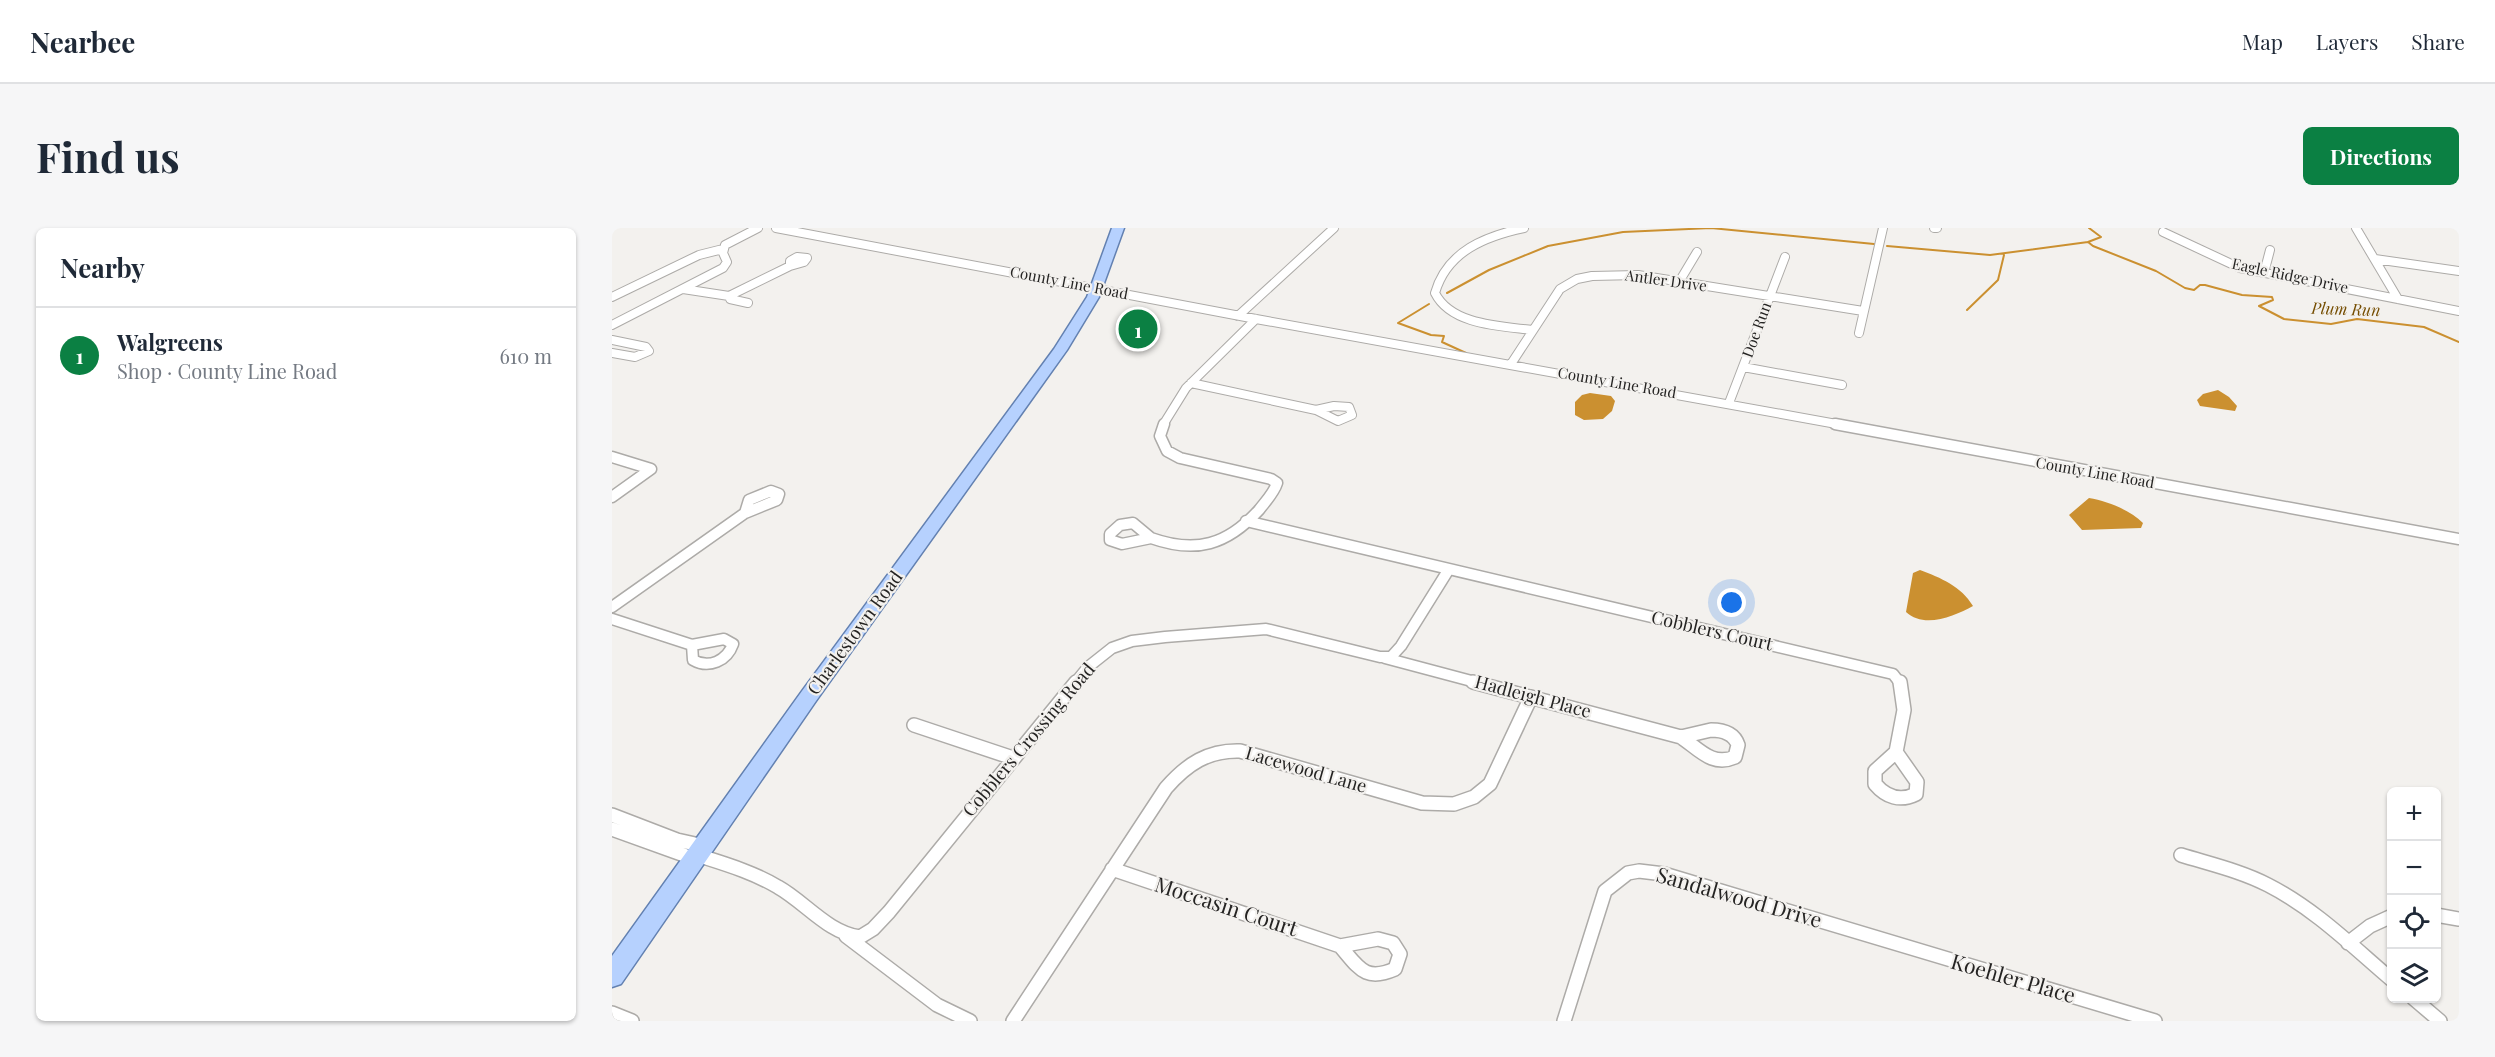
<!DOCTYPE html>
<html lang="en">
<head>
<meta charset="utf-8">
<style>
	:root { --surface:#fff; --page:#f6f6f7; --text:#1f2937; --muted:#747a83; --line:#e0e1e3; --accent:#0b8043 }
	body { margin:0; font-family:"Playfair Display",serif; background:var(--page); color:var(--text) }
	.controls { position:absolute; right:18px; bottom:18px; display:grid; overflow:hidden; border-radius:9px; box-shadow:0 2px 4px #0004 }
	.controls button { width:54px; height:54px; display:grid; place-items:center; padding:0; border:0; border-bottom:2px solid var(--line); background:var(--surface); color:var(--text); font:30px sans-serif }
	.you { position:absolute; left:1120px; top:375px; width:21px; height:21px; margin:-15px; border:4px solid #fff; border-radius:50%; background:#1a73e8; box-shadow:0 0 0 9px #1a73e833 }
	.badge { display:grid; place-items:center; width:39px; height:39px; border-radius:50%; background:var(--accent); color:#fff; font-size:20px; font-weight:700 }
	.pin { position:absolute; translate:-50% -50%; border:3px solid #fff; box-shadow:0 2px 6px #0006 }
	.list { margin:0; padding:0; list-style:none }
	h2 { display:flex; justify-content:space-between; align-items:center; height:78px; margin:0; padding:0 24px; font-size:26px }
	h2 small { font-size:20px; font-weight:400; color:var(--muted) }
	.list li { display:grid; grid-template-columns:39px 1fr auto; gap:18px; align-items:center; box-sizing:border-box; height:96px; padding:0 24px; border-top:2px solid var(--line) }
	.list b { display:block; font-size:22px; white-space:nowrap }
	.list p { margin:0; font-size:20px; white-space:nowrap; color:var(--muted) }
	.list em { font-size:20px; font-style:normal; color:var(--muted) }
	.icon { flex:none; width:33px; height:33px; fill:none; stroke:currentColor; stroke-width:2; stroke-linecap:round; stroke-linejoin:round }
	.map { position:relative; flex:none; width:1847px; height:793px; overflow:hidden; border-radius:9px }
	header { display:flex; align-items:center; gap:36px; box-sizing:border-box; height:84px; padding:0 30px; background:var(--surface); border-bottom:2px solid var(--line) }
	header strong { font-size:28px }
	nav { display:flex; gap:33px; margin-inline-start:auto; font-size:21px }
	.intro { display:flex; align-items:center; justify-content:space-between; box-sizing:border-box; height:144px; padding:0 36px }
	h1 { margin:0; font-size:42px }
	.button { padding:15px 27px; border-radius:9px; background:var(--accent); color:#fff; font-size:21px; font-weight:700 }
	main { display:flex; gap:36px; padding:0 36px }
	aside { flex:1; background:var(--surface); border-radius:9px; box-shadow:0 2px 4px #0004 }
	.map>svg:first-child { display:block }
	.water { fill:#cb9030 }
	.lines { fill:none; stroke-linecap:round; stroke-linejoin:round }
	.stream { stroke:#cb9030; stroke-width:2 }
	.street-far2-casing { stroke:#adaba8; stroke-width:10 }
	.street-far1-casing { stroke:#adaba8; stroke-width:13 }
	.street-casing { stroke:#adaba8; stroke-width:16 }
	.primary-casing { stroke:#6381b1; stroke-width:3 }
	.street-far2 { stroke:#fff; stroke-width:8 }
	.street-far1 { stroke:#fff; stroke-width:10 }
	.street { stroke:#fff; stroke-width:13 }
	.primary { fill:#b6d1fe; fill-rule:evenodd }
	.labels { text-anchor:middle; stroke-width:4.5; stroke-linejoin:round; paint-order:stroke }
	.far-street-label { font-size:15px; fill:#252423; stroke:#f3f1ee }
	.far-water-label { font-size:16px; font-style:italic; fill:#754d01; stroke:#f3f1ee }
	.street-label { font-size:18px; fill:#252423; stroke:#f3f1ee }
	.near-street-label { font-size:21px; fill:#252423; stroke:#f3f1ee }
</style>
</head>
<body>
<header>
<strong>Nearbee</strong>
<nav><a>Map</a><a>Layers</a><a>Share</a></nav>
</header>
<div class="intro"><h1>Find us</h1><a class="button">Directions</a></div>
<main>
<aside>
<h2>Nearby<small></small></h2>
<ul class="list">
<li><span class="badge">1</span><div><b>Walgreens</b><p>Shop · County Line Road</p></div><em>610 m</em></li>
</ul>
</aside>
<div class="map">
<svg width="1847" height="793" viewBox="0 0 1847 793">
	<rect width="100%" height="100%" fill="#f3f1ee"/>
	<!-- water -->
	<path class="water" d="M 1606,162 L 1617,169 L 1625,178 L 1623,183 L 1588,178 L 1585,172 L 1591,166 Z
		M 978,165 L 999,168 L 1003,173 L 1000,183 L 991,191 L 972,192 L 963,187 L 963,174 L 970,167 Z
		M 1477,270 C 1495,273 1518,282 1531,295 L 1529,300 L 1470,302 L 1457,287 Z
		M 1308,342 C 1329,350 1349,358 1361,378 C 1343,388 1312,401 1294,384 L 1301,345 Z"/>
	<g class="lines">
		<!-- stream -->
		<path class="stream" d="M 1477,0 L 1489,9 L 1476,14 L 1481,18 L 1544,43 L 1573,60 L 1582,62 L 1588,57 L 1593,57 L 1630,67 L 1660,69 L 1661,72 L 1647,78 L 1672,91 L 1719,96 L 1745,91 L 1812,99 L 1847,114
			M 1275,18 L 1378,27 L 1476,14
			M 835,65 L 877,42 L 936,18 L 1011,4 L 1099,0 L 1262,16
			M 817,76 L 786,95 L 819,107 L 832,108 L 830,114 L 854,125
			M 1355,82 L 1386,52 L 1392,27"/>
		<defs>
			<path id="street-far2" d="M 164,0 L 644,91 L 1230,197
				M 912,0 C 874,8 835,23 823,65 C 839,97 888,98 920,102
				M 1322,0 L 1325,0
				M 1744,0 L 1786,71
				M 1551,4 L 1628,40 L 1847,83
				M 185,29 L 195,30 L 192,34 L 178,38 L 178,33 Z
				M 1763,31 L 1847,43
				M 1652,45 L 1658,22
				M 1067,54 L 1085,24
				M 71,61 L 117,68 L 178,38
				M 117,68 L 118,71 L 136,75
				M 0,69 L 87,27 L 111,21
				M 626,88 L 722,0
				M 0,97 L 111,40 L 115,34 L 111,25 L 113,17 L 146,0
				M 1247,105 L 1271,0
				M 0,112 L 34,119 L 37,123 L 23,129 L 0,125
				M 899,136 L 948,61 L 965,51 L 980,48 L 1026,47 L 1251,83
				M 1131,139 L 1230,157
				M 579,155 L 704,182
				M 1117,175 L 1173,29
				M 722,178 L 737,179 L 740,187 L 726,193 L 704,182 Z
				M 551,197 L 574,160 L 644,91"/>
			<path id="street-far1" d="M 1223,196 L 1847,311
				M 0,229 L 39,241 L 0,269
				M 159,263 L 167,266 L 165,272 L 133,285 L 137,272 Z
				M 634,293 L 1281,446 L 1288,455
				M 521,295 L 539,310 L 510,316 L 498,312 L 498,306 L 508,297 Z
				M 539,310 C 584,326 615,317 647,282 C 653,274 662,265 665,255 L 659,251 L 568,230 L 555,223 L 548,208 L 552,196
				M 0,379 L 133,285
				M 0,391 L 80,417
				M 112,411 L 121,416 C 115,433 97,441 81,432 L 80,417 Z
				M 773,430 L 867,455
				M 463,455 L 476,439 L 500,420 L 520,413 L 553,409 L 654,401 L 768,429 L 779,429 L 789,418 L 837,341"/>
			<path id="street" d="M 861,454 L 1069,509
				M 302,497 L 401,530
				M 1099,502 C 1111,502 1122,505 1126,517 L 1123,529 C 1100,539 1087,521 1069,509 Z
				M 1284,524 L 1292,482 L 1288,454
				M 1284,524 L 1305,554 L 1304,566 C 1288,574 1274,569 1263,556 L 1263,543 Z
				M 0,587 L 65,612 L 92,618
				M 0,601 L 83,631
				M 85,627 C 113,636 141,644 166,659 C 193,674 216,705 248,709 L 261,701 L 277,684 L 464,454
				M 1569,627 C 1598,636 1629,643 1656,657 C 1703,681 1740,718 1780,752
				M 500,641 L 728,718
				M 1824,687 L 1847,691
				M 234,708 L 325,777 L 358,793
				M 766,711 L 781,715 L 788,726 L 783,741 C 753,754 747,740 728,718 Z
				M 1736,715 L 1758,698 L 1780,688
				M 1801,770 L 1828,793
				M 0,785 L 20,793
				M 401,793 L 554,560 C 575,536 596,522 628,523 L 810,575 L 842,576 L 862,569 L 878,556 L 919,469
				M 952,793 L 993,663 L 1016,645 L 1027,643 L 1052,646 L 1543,793"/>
			<path id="primary" d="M 500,0 L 512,0 L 487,69 L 455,122 L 204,473 L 9,756 L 0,759 L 0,728 L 190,463 L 442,121 L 475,69 Z"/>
		</defs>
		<!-- street-far2 casing -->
		<use href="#street-far2" class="street-far2-casing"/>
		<!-- street-far1 casing -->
		<use href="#street-far1" class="street-far1-casing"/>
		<!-- street casing -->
		<use href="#street" class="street-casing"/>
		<!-- primary casing -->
		<use href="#primary" class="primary-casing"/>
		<!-- street-far2 -->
		<use href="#street-far2" class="street-far2"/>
		<!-- street-far1 -->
		<use href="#street-far1" class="street-far1"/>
		<!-- street -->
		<use href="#street" class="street"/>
		<!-- primary -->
		<use href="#primary" class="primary"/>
	</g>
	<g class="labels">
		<!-- far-street labels -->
		<g class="far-street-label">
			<text transform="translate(1678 48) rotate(12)" y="5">Eagle Ridge Drive</text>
			<text transform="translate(1054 53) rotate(8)" y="5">Antler Drive</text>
			<text transform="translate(457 55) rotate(11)" y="5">County Line Road</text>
			<text transform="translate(1145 102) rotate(-70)" y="5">Doe Run</text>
			<text transform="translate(1005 155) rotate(10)" y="5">County Line Road</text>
			<text transform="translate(1483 245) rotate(10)" y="5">County Line Road</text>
		</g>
		<!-- far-water labels -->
		<g class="far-water-label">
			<text transform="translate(1734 81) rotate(2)" y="6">Plum Run</text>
		</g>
		<!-- street labels -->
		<g class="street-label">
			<text transform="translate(1100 403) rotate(13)" y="6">Cobblers Court</text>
			<text transform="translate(243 405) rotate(-54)" y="6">Charlestown Road</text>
			<text transform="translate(921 469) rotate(15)" y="6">Hadleigh Place</text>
			<text transform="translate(417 512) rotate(-50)" y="6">Cobblers Crossing Road</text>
			<text transform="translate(694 542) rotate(16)" y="6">Lacewood Lane</text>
		</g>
		<!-- near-street labels -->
		<g class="near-street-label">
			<text transform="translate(1127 670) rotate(16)" y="7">Sandalwood Drive</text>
			<text transform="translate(614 679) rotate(18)" y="7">Moccasin Court</text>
			<text transform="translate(1401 751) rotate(16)" y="7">Koehler Place</text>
		</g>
	</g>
</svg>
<div class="controls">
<button>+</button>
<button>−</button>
<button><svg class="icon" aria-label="locate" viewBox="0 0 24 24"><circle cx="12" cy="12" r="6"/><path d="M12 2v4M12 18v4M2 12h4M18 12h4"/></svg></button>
<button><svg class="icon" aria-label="layers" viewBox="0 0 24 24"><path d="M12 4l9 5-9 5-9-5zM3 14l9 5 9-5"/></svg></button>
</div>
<div class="you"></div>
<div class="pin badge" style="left:526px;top:101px">1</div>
</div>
</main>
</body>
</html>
